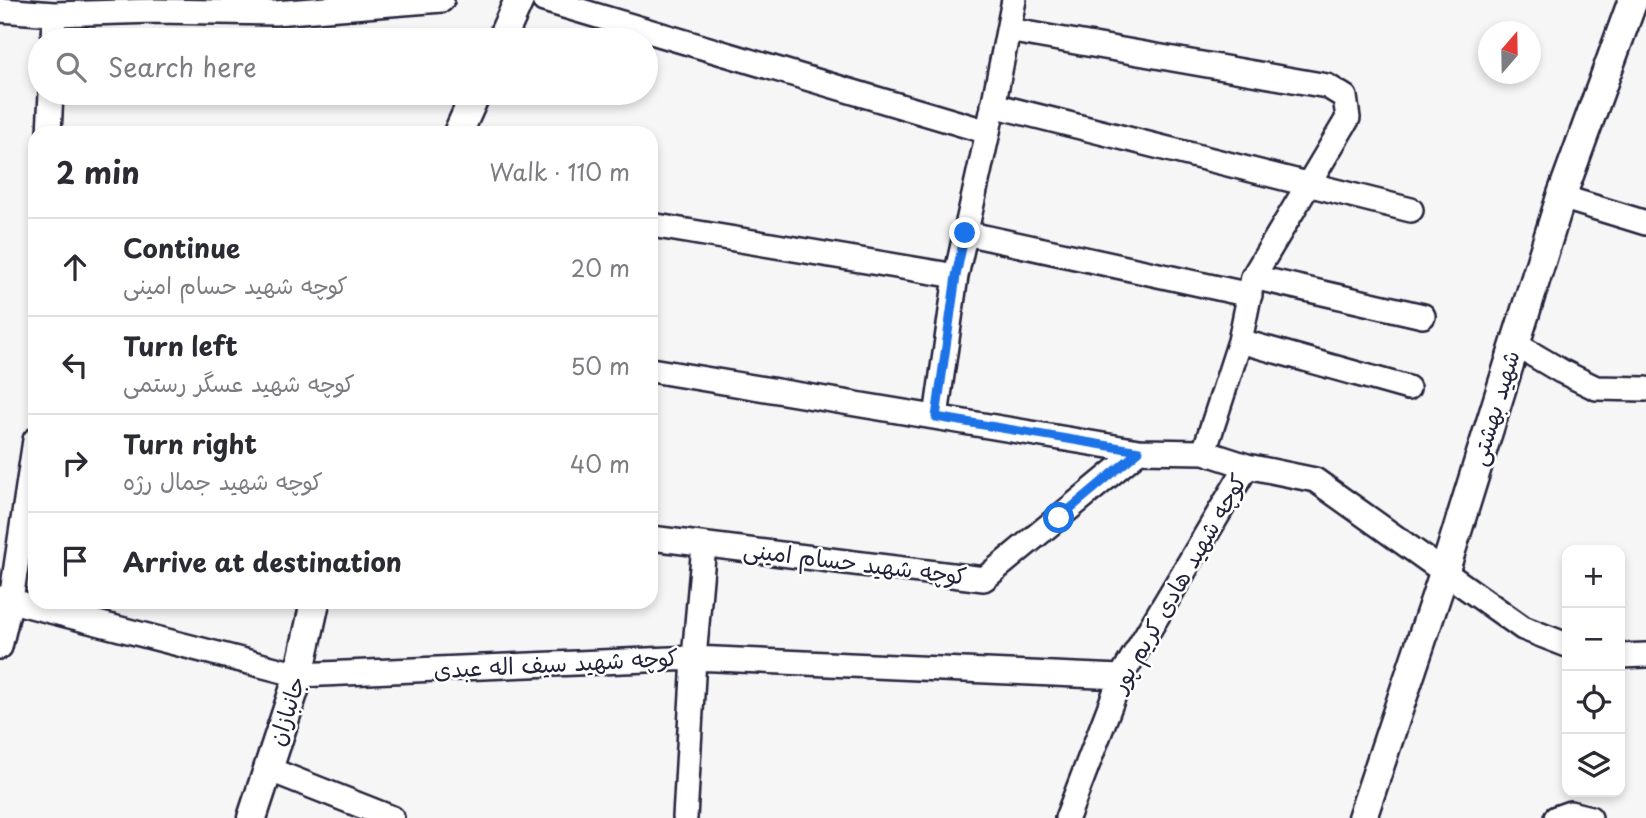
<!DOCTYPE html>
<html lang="en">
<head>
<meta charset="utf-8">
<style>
	:root { --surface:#fff; --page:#f7f7f7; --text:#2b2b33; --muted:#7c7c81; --line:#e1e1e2 }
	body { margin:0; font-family:"Playpen Sans","Playpen Sans Arabic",sans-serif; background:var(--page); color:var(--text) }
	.controls { position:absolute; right:21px; bottom:21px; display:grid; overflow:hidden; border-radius:14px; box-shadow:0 4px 10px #0003 }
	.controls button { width:63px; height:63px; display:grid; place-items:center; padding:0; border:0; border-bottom:2px solid var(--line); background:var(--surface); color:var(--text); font:35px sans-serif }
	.compass { position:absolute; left:1478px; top:21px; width:63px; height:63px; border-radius:50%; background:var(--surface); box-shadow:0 4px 10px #0003; rotate:20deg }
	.stop { position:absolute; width:21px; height:21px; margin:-16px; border:5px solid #1a73e8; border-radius:50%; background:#fff }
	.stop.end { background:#1a73e8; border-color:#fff; box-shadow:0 2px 7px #0008 }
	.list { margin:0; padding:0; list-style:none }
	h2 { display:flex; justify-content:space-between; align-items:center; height:91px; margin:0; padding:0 28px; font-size:30px }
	h2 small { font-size:23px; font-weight:400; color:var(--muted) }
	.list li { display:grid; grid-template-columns:46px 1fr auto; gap:21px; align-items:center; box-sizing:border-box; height:98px; padding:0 28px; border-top:2px solid var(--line) }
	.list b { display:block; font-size:26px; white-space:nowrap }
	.list p { margin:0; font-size:23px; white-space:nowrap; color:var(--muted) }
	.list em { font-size:23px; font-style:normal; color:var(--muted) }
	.icon { flex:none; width:38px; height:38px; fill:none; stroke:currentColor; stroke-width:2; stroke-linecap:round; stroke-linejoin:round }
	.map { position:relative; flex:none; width:1646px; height:818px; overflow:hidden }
	.search { position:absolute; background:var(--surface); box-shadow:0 4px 10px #0003; left:28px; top:28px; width:630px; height:77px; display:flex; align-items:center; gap:18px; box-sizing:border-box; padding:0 24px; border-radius:38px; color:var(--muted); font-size:26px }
	.panel { position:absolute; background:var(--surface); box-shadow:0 4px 10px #0003; left:28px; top:126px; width:630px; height:483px; border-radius:21px }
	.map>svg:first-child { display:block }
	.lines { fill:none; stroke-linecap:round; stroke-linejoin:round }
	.minor-casing { stroke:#22223b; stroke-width:28 }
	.tertiary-casing { stroke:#22223b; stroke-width:33 }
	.minor { stroke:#fff; stroke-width:23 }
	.tertiary { stroke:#fff; stroke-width:28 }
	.route { stroke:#1a73e8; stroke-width:9 }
	.labels { text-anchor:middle; stroke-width:5; stroke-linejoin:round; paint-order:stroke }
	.street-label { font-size:23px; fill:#22223b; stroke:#fff }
</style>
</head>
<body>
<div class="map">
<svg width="1646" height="818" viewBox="0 0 1646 818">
	<rect width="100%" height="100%" fill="#f6f6f7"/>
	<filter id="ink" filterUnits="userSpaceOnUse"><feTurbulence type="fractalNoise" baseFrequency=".0143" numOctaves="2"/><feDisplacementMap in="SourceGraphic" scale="14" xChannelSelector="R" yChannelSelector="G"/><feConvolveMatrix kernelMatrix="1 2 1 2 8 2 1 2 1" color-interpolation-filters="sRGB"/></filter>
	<g filter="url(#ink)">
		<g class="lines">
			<defs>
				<path id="minor" d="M 544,0 L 988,132
					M 0,10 L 54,14 L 155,11 L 275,13 L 442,0
					M 1008,30 L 1327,86 L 1345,97 L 1348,118 L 1253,277 L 1240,341 L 1204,452
					M 53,40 L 54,14
					M 993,105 L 1411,210
					M 49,133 L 51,93
					M 1561,197 L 1646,223
					M 651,225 L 956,276
					M 965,233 L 1250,295
					M 1253,277 L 1423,316
					M 1240,341 L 1408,388
					M 1515,344 L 1561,371 L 1596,388 L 1646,389
					M 651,370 L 1139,451 L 1204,452 L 1247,466 L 1315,480 L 1523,628 L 1567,645
					M 936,417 L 956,276 L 988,132 L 1014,0
					M 651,538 L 984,579 L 1139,451
					M 0,598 L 299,675 L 694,658 L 1121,677
					M 0,647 L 11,600 L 35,440
					M 1620,656 L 1646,655
					M 268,769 L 392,818
					M 685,818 L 694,658 L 704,545
					M 1067,818 L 1121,677 L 1247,466
					M 1556,818 L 1570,813 L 1590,818"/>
				<path id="tertiary" d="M 501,40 L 519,0
					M 458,133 L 476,93
					M 252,818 L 299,675 L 315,602
					M 1362,818 L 1444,573 L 1561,197 L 1633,0"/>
			</defs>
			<!-- minor casing -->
			<use href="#minor" class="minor-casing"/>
			<!-- tertiary casing -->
			<use href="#tertiary" class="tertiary-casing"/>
			<!-- minor -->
			<use href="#minor" class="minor"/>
			<!-- tertiary -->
			<use href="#tertiary" class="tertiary"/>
		</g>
	</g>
	<g class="lines" filter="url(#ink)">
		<!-- route -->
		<path class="route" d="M 965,233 L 956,276 L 936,417 L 1139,451 L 1059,518"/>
	</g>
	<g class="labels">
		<!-- street labels -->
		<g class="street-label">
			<text transform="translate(1495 408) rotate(-73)" y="8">شهید بهشتی</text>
			<text transform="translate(855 563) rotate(7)" y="8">کوچه شهید حسام امینی</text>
			<text transform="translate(1179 583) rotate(-60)" y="8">کوچه شهید هادی کریم پور</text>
			<text transform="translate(556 664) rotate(-3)" y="8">کوچه شهید سیف اله عبدی</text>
			<text transform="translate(287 711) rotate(-72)" y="8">جانبازان</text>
		</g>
	</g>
</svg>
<div class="controls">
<button>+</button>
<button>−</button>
<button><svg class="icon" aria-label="locate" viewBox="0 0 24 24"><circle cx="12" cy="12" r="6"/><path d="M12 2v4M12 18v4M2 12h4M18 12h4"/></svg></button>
<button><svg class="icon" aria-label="layers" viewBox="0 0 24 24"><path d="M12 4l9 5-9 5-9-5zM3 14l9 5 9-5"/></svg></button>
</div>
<svg class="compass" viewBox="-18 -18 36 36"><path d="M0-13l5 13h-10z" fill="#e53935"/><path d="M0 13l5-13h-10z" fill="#7c7c81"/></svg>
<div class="stop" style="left:1059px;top:518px"></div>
<div class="stop end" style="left:965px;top:233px"></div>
<div class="search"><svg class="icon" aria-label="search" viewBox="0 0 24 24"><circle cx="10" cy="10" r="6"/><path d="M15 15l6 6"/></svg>Search here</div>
<section class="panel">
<h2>2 min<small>Walk · 110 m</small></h2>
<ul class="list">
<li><svg class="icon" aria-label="ahead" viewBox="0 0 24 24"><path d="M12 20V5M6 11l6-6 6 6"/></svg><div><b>Continue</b><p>کوچه شهید حسام امینی</p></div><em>20 m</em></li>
<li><svg class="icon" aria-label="left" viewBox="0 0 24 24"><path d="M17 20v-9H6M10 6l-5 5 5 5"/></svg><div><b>Turn left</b><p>کوچه شهید عسگر رستمی</p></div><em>50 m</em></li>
<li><svg class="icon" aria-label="right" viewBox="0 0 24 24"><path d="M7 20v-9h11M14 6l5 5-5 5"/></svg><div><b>Turn right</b><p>کوچه شهید جمال رژه</p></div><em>40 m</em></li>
<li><svg class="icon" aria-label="arrive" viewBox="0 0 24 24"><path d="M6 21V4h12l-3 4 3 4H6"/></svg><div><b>Arrive at destination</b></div></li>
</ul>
</section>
</div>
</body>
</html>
